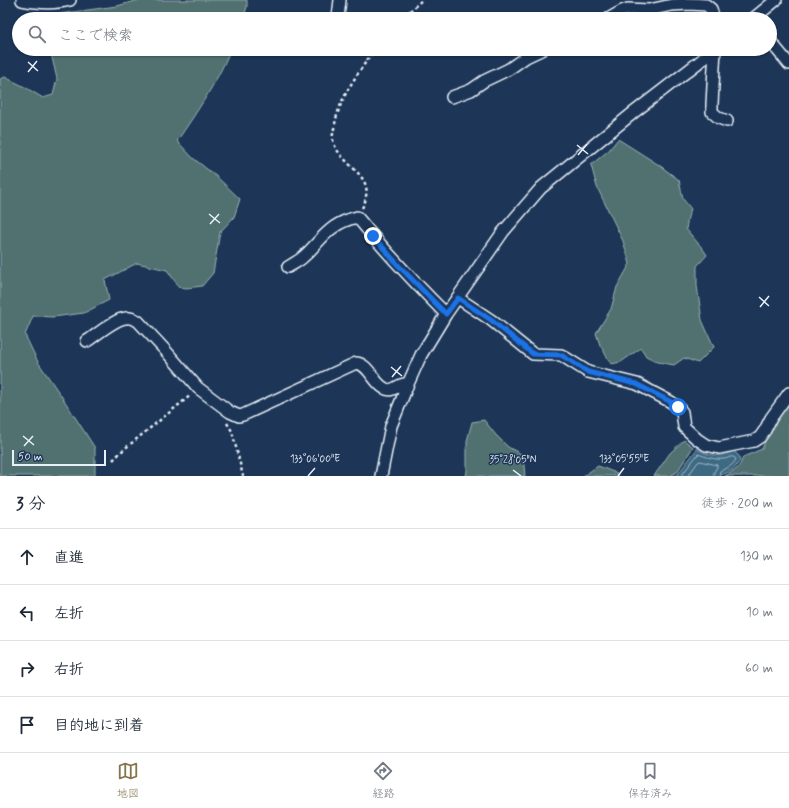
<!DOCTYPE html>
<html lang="ja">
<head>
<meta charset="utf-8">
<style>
	:root { --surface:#fff; --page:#f6f6f7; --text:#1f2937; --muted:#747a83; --line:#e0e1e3; --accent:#84754c }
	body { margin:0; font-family:Mynerve,"Klee One",sans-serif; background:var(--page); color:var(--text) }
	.scale { position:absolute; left:12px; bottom:10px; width:94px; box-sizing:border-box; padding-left:4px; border:2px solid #e8f1f8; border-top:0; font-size:11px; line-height:14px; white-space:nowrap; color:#e8f1f8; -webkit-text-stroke:3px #1d3557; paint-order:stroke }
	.stop { position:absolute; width:12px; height:12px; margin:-9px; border:3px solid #1a73e8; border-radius:50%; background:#fff }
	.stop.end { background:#1a73e8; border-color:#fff; box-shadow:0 1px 4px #0008 }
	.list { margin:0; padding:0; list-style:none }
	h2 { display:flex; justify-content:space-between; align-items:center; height:52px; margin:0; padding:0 16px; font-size:17px }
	h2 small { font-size:13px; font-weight:400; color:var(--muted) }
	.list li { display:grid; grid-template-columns:26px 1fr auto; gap:12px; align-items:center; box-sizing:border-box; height:56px; padding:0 16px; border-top:1px solid var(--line) }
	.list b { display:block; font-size:15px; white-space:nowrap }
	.list em { font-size:13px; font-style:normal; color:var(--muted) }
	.icon { flex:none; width:22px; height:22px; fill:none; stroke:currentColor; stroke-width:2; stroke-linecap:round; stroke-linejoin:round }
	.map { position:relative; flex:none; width:789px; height:476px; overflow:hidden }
	.search { position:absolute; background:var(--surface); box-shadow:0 1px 3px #0004; left:12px; right:12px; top:12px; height:44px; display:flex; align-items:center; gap:10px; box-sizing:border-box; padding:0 14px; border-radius:22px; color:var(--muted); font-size:15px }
	.sheet { height:276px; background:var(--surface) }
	nav { display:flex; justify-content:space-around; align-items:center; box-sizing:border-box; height:56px; border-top:1px solid var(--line); background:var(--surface); font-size:11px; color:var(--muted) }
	nav a { display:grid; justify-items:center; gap:2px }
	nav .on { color:var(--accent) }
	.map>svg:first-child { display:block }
	.green { fill:#517170; stroke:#9cb1b4 }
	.water { fill:#3d6982; stroke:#819fb1 }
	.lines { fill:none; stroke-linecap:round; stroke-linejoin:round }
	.shore { stroke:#a4bbc9; stroke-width:1 }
	.street-casing { stroke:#e8f1f8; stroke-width:14 }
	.path { stroke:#e8f1f8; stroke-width:2.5; stroke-dasharray:3 3; stroke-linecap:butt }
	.street { stroke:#1d3557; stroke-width:11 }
	.route { stroke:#1a73e8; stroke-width:5 }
	.ticks { fill:none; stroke:#e8f1f8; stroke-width:1.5 }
	.ticks-label { font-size:10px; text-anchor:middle; fill:#e8f1f8; stroke:#1d3557; stroke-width:3; stroke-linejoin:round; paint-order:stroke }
</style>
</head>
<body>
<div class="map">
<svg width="789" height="476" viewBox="0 0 789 476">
	<rect width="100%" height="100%" fill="#1d3557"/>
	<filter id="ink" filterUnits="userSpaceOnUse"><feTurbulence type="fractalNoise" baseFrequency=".025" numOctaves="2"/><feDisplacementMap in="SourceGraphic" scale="8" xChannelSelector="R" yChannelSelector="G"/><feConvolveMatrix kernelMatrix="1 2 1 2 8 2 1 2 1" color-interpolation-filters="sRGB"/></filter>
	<g filter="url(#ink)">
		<!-- green -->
		<path class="green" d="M 139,0 L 247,0 L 247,7 L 243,19 L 54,19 L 58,14 L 117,6 Z
			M 47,49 L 231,49 C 217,82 197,112 177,141 L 193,158 L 217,177 L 240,199 L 234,217 L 220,232 L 213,273 L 202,286 L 187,288 L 179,287 L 167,270 L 137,263 L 105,280 L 109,300 L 84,313 L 53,317 L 33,316 L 25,335 L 38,362 L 62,397 L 95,448 L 95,476 L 0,476 L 0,79 L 5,77 L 23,86 L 43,98 L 53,95 L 57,79 L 51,53 Z
			M 618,139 L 659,165 L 679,180 L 683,199 L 691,209 L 688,217 L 686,229 L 703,249 L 707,255 L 697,266 L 697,286 L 702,320 L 714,347 L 698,363 L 684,358 L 674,365 L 658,362 L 646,356 L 641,348 L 621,362 L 611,364 L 600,345 L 596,333 L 611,309 L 617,287 L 630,264 L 623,241 L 597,187 L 591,165 L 609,150 Z
			M 789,398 L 789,476 L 725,476 C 735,471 740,468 743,457 L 762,449 L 772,424 Z
			M 484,420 L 495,434 L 508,447 L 523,455 L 525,476 L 466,476 L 467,471 L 467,441 L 472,422 Z
			M 684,440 L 693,447 L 677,472 L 670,476 L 654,476 L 670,453 Z
			M 598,466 L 616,473 L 618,476 L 583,476 Z"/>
		<!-- water -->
		<path class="water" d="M 697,449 C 710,456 719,458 734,451 L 739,456 L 740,461 L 733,470 L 719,476 L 673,476 L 677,475 Z"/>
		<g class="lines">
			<!-- shore -->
			<path class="shore" d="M 681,476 L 698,454 C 707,457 714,460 724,459 C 729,459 731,454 736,459 C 733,466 727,468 720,471 L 719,476
				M 688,476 L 698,462 L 700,461 L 717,465 L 717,467 L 714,472 L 714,476"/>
			<defs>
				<path id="street" d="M 22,0 C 38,3 55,4 70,0
					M 338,17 L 340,0
					M 608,19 L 622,11 L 628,9 L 649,10 L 672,5 L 689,4 L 706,5 L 711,9 L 714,19
					M 753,19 L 776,0
					M 770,41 L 789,64
					M 715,49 L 712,104 L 712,112 L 719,118 L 727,121
					M 452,97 L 471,90 L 484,81 L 509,69 L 526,57 L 543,49
					M 288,267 C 293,264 299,261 303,257 C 314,248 322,235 334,227 C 341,222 349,219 357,217 C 385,251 415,283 446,314
					M 458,298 L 491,320 L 533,354 L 561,355 L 588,372 L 637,384 L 671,402 L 678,407 L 682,412 L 684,427 L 697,439 L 706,445 L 719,448 L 754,441 L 760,437 L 765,430 L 771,418 L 789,393
					M 87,341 C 95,336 116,318 126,318 C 130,317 134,319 138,321 L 165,350 L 198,388 L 230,412 L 239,416 L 243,415 L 356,363 C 369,364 373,382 384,388 C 393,394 399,382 408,384
					M 381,476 L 391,426 L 408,384 L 421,355 L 446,314 L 503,232 L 541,188 L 633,113 L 716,49"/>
			</defs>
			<!-- street casing -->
			<use href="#street" class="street-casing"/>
			<!-- path -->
			<path class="path" d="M 401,19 L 422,0
				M 362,208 C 364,204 366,200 366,196 C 371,173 338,163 333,140 C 332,135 334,129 335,124 C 340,96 359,72 375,49
				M 227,423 L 232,431 L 243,476
				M 113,460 L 123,450 L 191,395"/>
			<!-- street -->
			<use href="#street" class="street"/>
		</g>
	</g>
	<g class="lines" filter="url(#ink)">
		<!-- route -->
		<path class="route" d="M 373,236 L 398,265 L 446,314 L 458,298 L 491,320 L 533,354 L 561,355 L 588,372 L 636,384 L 671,402 L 678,407"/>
	</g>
	<!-- ticks -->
	<path class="ticks" d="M 28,62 L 38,71M 28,72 L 37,61M 577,145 L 588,154M 578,155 L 587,144M 209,214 L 220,223M 210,224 L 219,214M 759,297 L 769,306M 760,307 L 769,296M 391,367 L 402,376M 392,377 L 401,366M 23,436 L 34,445M 24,446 L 33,436M 513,470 L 521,476M 308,476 L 315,468M 618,476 L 624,468"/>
	<g class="ticks-label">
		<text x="315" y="462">133°06'00"E</text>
		<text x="624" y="462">133°05'55"E</text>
		<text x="513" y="463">35°28'05"N</text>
	</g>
</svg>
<div class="scale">50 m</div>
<div class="stop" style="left:678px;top:407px"></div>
<div class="stop end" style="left:373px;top:236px"></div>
<div class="search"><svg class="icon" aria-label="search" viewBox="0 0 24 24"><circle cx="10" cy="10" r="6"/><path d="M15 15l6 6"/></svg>ここで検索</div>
</div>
<section class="sheet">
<h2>3 分<small>徒歩 · 200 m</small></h2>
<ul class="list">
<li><svg class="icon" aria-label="ahead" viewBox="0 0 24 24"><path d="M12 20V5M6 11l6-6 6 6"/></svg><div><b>直進</b></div><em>130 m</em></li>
<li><svg class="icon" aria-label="left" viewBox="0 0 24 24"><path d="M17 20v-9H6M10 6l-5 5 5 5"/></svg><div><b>左折</b></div><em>10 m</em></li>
<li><svg class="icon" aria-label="right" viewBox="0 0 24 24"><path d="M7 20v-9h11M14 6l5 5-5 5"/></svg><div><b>右折</b></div><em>60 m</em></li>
<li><svg class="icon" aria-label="arrive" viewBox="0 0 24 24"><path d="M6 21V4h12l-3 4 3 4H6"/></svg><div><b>目的地に到着</b></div></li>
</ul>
</section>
<nav>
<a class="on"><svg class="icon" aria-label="map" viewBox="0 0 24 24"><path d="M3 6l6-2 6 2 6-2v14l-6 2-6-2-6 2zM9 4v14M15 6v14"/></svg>地図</a>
<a><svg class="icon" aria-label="directions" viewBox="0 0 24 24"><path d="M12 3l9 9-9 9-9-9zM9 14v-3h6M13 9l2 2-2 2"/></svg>経路</a>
<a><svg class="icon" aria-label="saved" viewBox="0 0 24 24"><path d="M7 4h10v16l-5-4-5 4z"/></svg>保存済み</a>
</nav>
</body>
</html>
